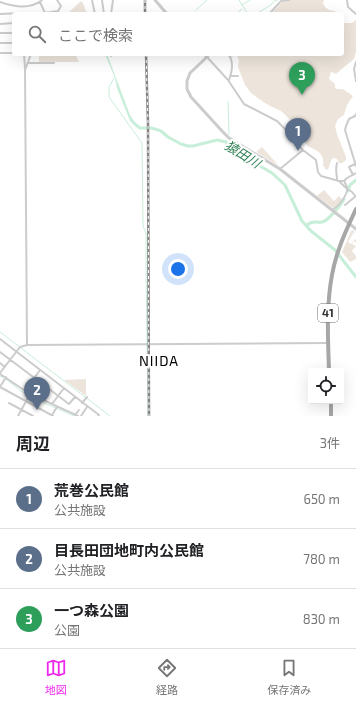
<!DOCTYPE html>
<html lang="ja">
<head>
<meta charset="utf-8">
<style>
	:root { --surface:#fff; --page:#f6f6f6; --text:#202124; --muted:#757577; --line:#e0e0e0; --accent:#ee29ee }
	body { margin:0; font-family:"Exo 2","Noto Sans JP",sans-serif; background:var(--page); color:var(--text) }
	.controls { position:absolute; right:12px; bottom:12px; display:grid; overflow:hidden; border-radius:4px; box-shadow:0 4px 16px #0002 }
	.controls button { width:36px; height:36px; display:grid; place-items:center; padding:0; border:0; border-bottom:1px solid var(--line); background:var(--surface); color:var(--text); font:20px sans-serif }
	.you { position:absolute; left:178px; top:269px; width:14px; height:14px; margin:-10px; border:3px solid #fff; border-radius:50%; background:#1a73e8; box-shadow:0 0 0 6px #1a73e833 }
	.badge { display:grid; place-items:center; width:26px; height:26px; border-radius:50%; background:var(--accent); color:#fff; font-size:13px; font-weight:700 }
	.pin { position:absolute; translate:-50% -33px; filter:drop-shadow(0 1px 2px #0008) }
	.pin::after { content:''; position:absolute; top:21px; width:14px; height:12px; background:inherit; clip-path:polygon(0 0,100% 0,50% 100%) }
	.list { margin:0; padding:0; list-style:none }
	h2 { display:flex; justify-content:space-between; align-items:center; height:52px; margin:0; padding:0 16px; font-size:17px }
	h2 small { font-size:13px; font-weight:400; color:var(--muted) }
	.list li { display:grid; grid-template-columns:26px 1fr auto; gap:12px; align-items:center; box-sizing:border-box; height:60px; padding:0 16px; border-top:1px solid var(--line) }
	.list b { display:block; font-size:15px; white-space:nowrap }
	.list p { margin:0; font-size:13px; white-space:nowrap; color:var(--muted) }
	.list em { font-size:13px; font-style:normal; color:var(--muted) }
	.icon { flex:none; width:22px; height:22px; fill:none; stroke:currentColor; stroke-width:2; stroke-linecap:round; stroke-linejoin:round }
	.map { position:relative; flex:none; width:356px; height:416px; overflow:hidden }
	.search { position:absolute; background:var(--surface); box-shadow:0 4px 16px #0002; left:12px; right:12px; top:12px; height:44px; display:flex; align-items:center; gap:10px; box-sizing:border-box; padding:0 14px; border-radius:4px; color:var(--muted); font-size:15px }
	.sheet { height:232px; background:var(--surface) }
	nav { display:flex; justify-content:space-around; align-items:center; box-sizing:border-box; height:56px; border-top:1px solid var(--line); background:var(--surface); font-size:11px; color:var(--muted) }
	nav a { display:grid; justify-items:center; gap:2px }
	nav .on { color:var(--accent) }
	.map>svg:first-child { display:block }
	.green { fill:#ede5dc }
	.water { fill:#c7eed9 }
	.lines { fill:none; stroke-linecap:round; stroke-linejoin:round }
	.stream { stroke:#c7eed9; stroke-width:1 }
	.river { stroke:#c7eed9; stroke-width:3 }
	.minor { stroke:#ccc; stroke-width:2 }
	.tertiary { stroke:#ccc; stroke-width:3 }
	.primary { stroke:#a7a7a7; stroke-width:4 }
	.rail-casing { stroke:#848484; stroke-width:2.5 }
	.rail { stroke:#fff; stroke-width:1; stroke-dasharray:3; stroke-linecap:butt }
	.labels { text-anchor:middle; stroke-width:4; stroke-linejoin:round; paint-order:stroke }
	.shield { fill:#fff; stroke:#6d6d6d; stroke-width:1 }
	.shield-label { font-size:11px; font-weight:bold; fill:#2f2f2f }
	.water-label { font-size:13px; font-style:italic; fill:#338257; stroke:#fff }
	.quarter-label { font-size:14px; letter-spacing:1px; fill:#000; stroke:#fff }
</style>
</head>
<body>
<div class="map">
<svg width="356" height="416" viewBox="0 0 356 416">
	<rect width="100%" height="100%" fill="#fff"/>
	<!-- green -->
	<path class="green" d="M 284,0 L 324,0 L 323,3 L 325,7 L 329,10 L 335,11 L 336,14 L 271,14 Z
		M 81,1 L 83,3 L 87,14 L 70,14 L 69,12 Z
		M 356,20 L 356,52 L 354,59 L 337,73 L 336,74 L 332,72 L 331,72 L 329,79 L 335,84 L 335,88 L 337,89 L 343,89 L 353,96 L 347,105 L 344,115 L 338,119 L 335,126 L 337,134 L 346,157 L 346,160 L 342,163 L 339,163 L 337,159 L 334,158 L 332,159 C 330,162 329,168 328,169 L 326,170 L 323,165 C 325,154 317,150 307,146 L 302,131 L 281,111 L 270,106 L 259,99 L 251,93 L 245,85 L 238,67 L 238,64 L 239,61 L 237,55 L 237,54 L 342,54 L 342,23 L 352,23 Z
		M 39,54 L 75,54 L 79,62 L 39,62 Z
		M 262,147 L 279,166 L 256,152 Z
		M 324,190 L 334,201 L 339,196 L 342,199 L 336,207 L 333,208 L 317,196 Z
		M 353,230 L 356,233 L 354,232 L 348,242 L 351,244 L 355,239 L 356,240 L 356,243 L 354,241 L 352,244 L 356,246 L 352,251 L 356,256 L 356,259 L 350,262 L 342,252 L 351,231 Z
		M 86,379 L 86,396 L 64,380 Z"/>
	<!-- water -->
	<path class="water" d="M 105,54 L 107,54 L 130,115 L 136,125 L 130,121 L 117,88 L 115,78 Z"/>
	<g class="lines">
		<!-- stream -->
		<path class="stream" d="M 239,0 L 248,14
			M 242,5 L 250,0
			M 196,10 L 207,0
			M 192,14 L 194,12
			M 236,14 L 242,9
			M 256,14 L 271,5 L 274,1 L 278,0
			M 231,57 L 236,54
			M 114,78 L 109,87 L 109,97 L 142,143 L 143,226 L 146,233 L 146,267 L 148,416
			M 228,102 L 229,134
			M 226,142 L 226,141
			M 0,332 L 110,416
			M 0,376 L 4,378
			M 6,379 L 21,391 L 42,402 L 74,416"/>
		<!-- river -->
		<path class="river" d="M 132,121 L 136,125 L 140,128 L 151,128 L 155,129 L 161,131 L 168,137 L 181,144 L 188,146 L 193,146 L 217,140 L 226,142 L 253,162 L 272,173 L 285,185 L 302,221 L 311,231 L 335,250 L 356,277
			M 348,191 L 350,185 L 356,180
			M 307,225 C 313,220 315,223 322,222 C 328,221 341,205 344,199"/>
		<!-- minor -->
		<path class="minor" d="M 57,0 L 61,6 L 58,11 L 59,14
			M 92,0 L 95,14
			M 102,0 L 104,14
			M 347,0 L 348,7 L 356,14
			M 281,1 L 289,0
			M 0,2 C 14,7 30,10 42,0
			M 40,2 L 45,13 L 58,11
			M 0,14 L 22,13
			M 111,14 L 113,0
			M 269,14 L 282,0
			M 0,24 L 14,23
			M 0,33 L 14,33
			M 0,43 L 14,43
			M 0,53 L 14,53
			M 24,54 L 25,69
			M 111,54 L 111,56
			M 210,54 L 207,57 L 228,80 L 244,104 L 277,121 L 291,135 L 299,146 L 303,150 L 316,160 L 318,172 L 321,176 L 339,181 L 344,181 L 347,178 L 356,173
			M 228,54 C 234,61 232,72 229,80
			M 356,62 L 354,69 L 356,81
			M 28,63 L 54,63
			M 230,76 L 238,76
			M 356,114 L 355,116 L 349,119 L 346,126 L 345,130 L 356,166
			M 337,163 C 335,170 337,174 337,180
			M 280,169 L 303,150
			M 353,175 L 349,167 L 355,164
			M 339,181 L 346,188 L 352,192 L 356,197
			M 345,205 L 356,196
			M 332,210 C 338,207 348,195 347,188 C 347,186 345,183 344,181
			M 0,339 L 99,415 L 98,416
			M 27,345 L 25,70 L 31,54
			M 0,352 L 69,404 L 75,397
			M 0,363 L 5,367
			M 0,373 L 20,347 L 27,345 L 327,343
			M 0,374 L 30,394 L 78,416
			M 0,387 L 53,416
			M 0,387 L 6,377
			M 25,391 L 40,370
			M 9,403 L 33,416
			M 82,403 L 87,397
			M 52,404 L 64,388
			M 52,415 L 57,407
			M 75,415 L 79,410
			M 18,416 L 30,394
			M 81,416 L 87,407"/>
		<!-- tertiary -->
		<path class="tertiary" d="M 155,0 L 167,14
			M 204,54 L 207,57 L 190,73 L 187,81 L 187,89 L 191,97 L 222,131 L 229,138 L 280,169 L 356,229"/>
		<!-- primary -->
		<path class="primary" d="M 329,371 C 328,339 326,307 332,275 C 336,252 346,230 356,209
			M 331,401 L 331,416"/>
		<defs>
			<path id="rail" d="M 145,0 L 145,14
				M 146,54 L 148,123 L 149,416"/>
		</defs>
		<!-- rail casing -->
		<use href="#rail" class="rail-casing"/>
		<!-- rail -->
		<use href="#rail" class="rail"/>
	</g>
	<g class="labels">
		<!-- shield labels -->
		<rect class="shield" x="318" y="304" width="20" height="18" rx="3"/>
		<g class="shield-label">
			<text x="328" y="317">41</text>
		</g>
		<!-- water labels -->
		<g class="water-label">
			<text transform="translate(243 154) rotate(32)" y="5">猿田川</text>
		</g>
		<!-- quarter labels -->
		<g class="quarter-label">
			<text x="159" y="366">NIIDA</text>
		</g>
	</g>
</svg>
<div class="controls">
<button><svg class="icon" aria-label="locate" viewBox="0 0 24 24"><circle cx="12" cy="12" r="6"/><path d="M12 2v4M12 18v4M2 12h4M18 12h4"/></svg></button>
</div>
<div class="you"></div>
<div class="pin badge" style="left:298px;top:151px;background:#5c6f8a">1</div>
<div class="pin badge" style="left:37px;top:410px;background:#5c6f8a">2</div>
<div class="pin badge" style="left:302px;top:95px;background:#2e9e5b">3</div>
<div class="search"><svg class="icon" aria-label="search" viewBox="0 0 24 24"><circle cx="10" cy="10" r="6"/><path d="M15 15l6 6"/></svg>ここで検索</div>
</div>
<section class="sheet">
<h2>周辺<small>3件</small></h2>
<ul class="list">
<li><span class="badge" style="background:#5c6f8a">1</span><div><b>荒巻公民館</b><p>公共施設</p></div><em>650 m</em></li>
<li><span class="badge" style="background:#5c6f8a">2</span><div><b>目長田団地町内公民館</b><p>公共施設</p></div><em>780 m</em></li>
<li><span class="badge" style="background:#2e9e5b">3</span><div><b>一つ森公園</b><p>公園</p></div><em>830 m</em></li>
</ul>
</section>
<nav>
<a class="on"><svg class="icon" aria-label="map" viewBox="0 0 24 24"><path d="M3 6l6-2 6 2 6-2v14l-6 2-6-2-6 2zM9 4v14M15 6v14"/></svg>地図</a>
<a><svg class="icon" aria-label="directions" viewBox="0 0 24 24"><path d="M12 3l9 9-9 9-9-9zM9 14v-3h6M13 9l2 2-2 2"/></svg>経路</a>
<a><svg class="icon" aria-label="saved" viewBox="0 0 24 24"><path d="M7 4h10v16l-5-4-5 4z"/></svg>保存済み</a>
</nav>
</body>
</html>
